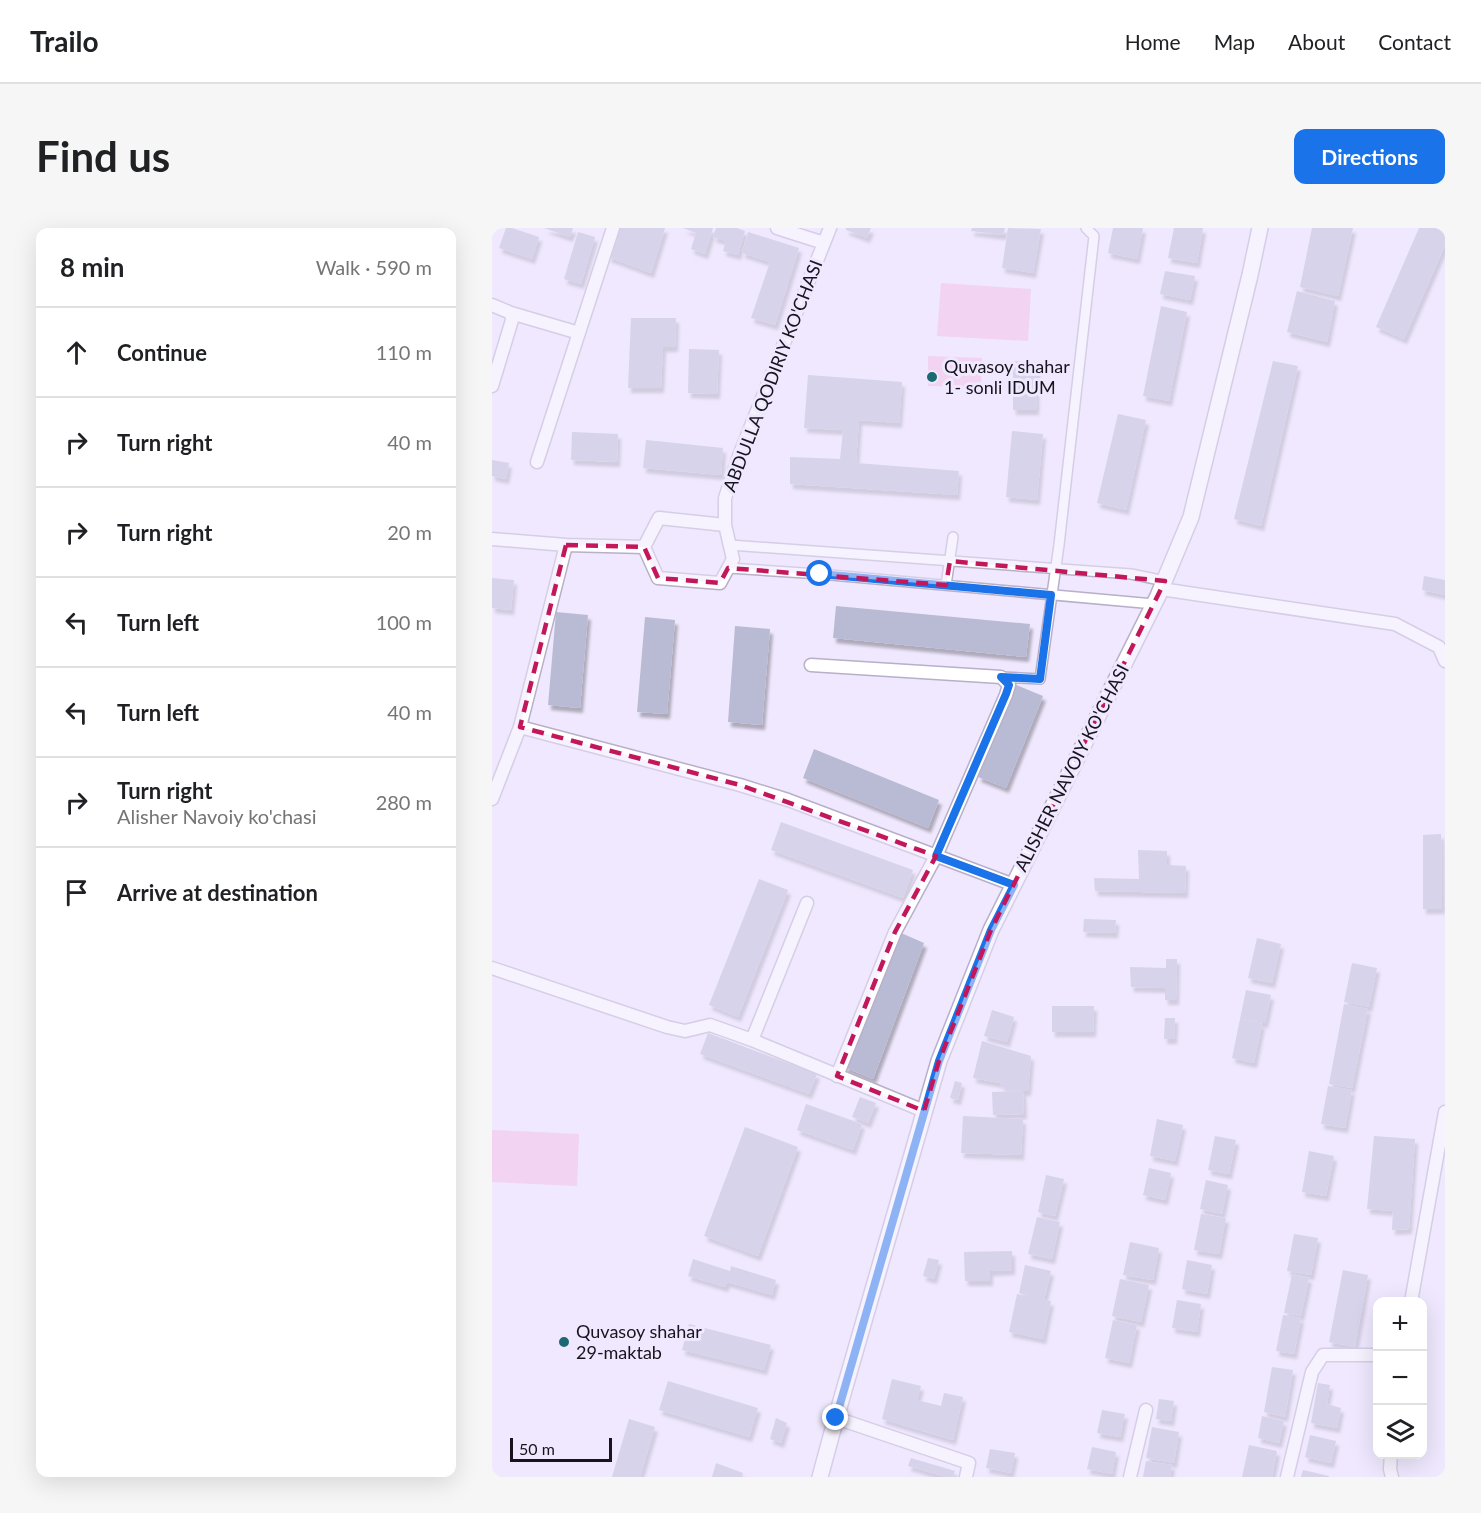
<!DOCTYPE html>
<html lang="en">
<head>
<meta charset="utf-8">
<style>
	:root { --surface:#fff; --page:#f6f6f6; --text:#202124; --muted:#757577; --line:#e0e0e0; --accent:#1a73e8 }
	body { margin:0; font-family:Lato,sans-serif; background:var(--page); color:var(--text) }
	.controls { position:absolute; right:18px; bottom:18px; display:grid; overflow:hidden; border-radius:12px; box-shadow:0 6px 24px #0002 }
	.controls button { width:54px; height:54px; display:grid; place-items:center; padding:0; border:0; border-bottom:2px solid var(--line); background:var(--surface); color:var(--text); font:30px sans-serif }
	.scale { position:absolute; left:18px; bottom:15px; width:102px; box-sizing:border-box; padding-left:6px; border:3px solid #17141d; border-top:0; font-size:16px; line-height:21px; white-space:nowrap; color:#17141d; -webkit-text-stroke:4px #efe8fe; paint-order:stroke }
	.stop { position:absolute; width:18px; height:18px; margin:-14px; border:4px solid #1a73e8; border-radius:50%; background:#fff }
	.stop.end { background:#1a73e8; border-color:#fff; box-shadow:0 2px 6px #0008 }
	.list { margin:0; padding:0; list-style:none }
	h2 { display:flex; justify-content:space-between; align-items:center; height:78px; margin:0; padding:0 24px; font-size:26px }
	h2 small { font-size:20px; font-weight:400; color:var(--muted) }
	.list li { display:grid; grid-template-columns:39px 1fr auto; gap:18px; align-items:center; box-sizing:border-box; height:90px; padding:0 24px; border-top:2px solid var(--line) }
	.list b { display:block; font-size:22px; white-space:nowrap }
	.list p { margin:0; font-size:20px; white-space:nowrap; color:var(--muted) }
	.list em { font-size:20px; font-style:normal; color:var(--muted) }
	.icon { flex:none; width:33px; height:33px; fill:none; stroke:currentColor; stroke-width:2; stroke-linecap:round; stroke-linejoin:round }
	.map { position:relative; flex:none; width:953px; height:1249px; overflow:hidden; border-radius:12px }
	header { display:flex; align-items:center; gap:36px; box-sizing:border-box; height:84px; padding:0 30px; background:var(--surface); border-bottom:2px solid var(--line) }
	header strong { font-size:28px }
	nav { display:flex; gap:33px; margin-inline-start:auto; font-size:21px }
	.intro { display:flex; align-items:center; justify-content:space-between; box-sizing:border-box; height:144px; padding:0 36px }
	h1 { margin:0; font-size:42px }
	.button { padding:15px 27px; border-radius:12px; background:var(--accent); color:#fff; font-size:21px; font-weight:700 }
	main { display:flex; gap:36px; padding:0 36px }
	aside { flex:1; background:var(--surface); border-radius:12px; box-shadow:0 6px 24px #0002 }
	.map>svg:first-child { display:block }
	.green { fill:#f5bae2 }
	.building { fill:#b9bbd5; filter:url(#shadow) }
	.lines { fill:none; stroke-linecap:round; stroke-linejoin:round }
	.pedestrian-casing { stroke:#b8afc9; stroke-width:12 }
	.minor-casing { stroke:#b8afc9; stroke-width:15 }
	.tertiary-casing { stroke:#b8afc9; stroke-width:18 }
	.pedestrian { stroke:#fff; stroke-width:9 }
	.minor { stroke:#fff; stroke-width:12 }
	.tertiary { stroke:#fff; stroke-width:15 }
	.route { stroke:#1a73e8; stroke-width:8 }
	.marked { fill:none; stroke:#c2185b; stroke-width:4.5; stroke-dasharray:12 8; stroke-linejoin:round }
	.poi-dot { fill:#1d6971; stroke:#efe8fe; stroke-width:2 }
	.labels { text-anchor:middle; stroke-width:6; stroke-linejoin:round; paint-order:stroke }
	.poi-label { font-size:18px; fill:#17141d; stroke:#efe8fe; text-anchor:start }
	.street-label { font-size:18px; fill:#17141d; stroke:#efe8fe }
</style>
</head>
<body>
<header>
<strong>Trailo</strong>
<nav><a>Home</a><a>Map</a><a>About</a><a>Contact</a></nav>
</header>
<div class="intro"><h1>Find us</h1><a class="button">Directions</a></div>
<main>
<aside>
<h2>8 min<small>Walk · 590 m</small></h2>
<ul class="list">
<li><svg class="icon" aria-label="ahead" viewBox="0 0 24 24"><path d="M12 20V5M6 11l6-6 6 6"/></svg><div><b>Continue</b></div><em>110 m</em></li>
<li><svg class="icon" aria-label="right" viewBox="0 0 24 24"><path d="M7 20v-9h11M14 6l5 5-5 5"/></svg><div><b>Turn right</b></div><em>40 m</em></li>
<li><svg class="icon" aria-label="right" viewBox="0 0 24 24"><path d="M7 20v-9h11M14 6l5 5-5 5"/></svg><div><b>Turn right</b></div><em>20 m</em></li>
<li><svg class="icon" aria-label="left" viewBox="0 0 24 24"><path d="M17 20v-9H6M10 6l-5 5 5 5"/></svg><div><b>Turn left</b></div><em>100 m</em></li>
<li><svg class="icon" aria-label="left" viewBox="0 0 24 24"><path d="M17 20v-9H6M10 6l-5 5 5 5"/></svg><div><b>Turn left</b></div><em>40 m</em></li>
<li><svg class="icon" aria-label="right" viewBox="0 0 24 24"><path d="M7 20v-9h11M14 6l5 5-5 5"/></svg><div><b>Turn right</b><p>Alisher Navoiy ko'chasi</p></div><em>280 m</em></li>
<li><svg class="icon" aria-label="arrive" viewBox="0 0 24 24"><path d="M6 21V4h12l-3 4 3 4H6"/></svg><div><b>Arrive at destination</b></div></li>
</ul>
</aside>
<div class="map">
<svg width="953" height="1249" viewBox="0 0 953 1249">
	<defs>
		<filter id="shadow"><feDropShadow dx="3" dy="5" stdDeviation="1.5" flood-color="#0004"/></filter>
	</defs>
	<rect width="100%" height="100%" fill="#efe8fe"/>
	<!-- green -->
	<path class="green" d="M 449,55 L 539,61 L 536,113 L 445,108 Z
		M 436,128 L 490,130 L 489,159 L 436,158 Z
		M 0,902 L 87,906 L 85,958 L 0,954 Z"/>
	<!-- building -->
	<path class="building" d="M 14,0 L 20,0 L 47,9 L 40,31 L 7,20 Z
		M 52,0 L 81,0 L 78,9 Z
		M 125,0 L 173,0 L 159,45 L 116,29 Z
		M 191,0 L 221,0 L 213,26 L 199,21 L 204,5 Z
		M 224,0 L 245,0 L 253,3 L 246,27 L 231,23 L 234,13 L 221,9 Z
		M 354,0 L 379,0 L 375,10 L 354,2 Z
		M 480,0 L 513,0 L 511,7 L 479,3 Z
		M 516,0 L 549,1 L 541,45 L 510,40 Z
		M 621,0 L 651,0 L 645,31 L 616,25 Z
		M 682,0 L 711,0 L 705,35 L 676,30 Z
		M 820,0 L 861,0 L 846,68 L 808,59 Z
		M 927,0 L 953,0 L 953,17 L 912,111 L 884,99 Z
		M 86,4 L 103,9 L 89,56 L 72,51 Z
		M 256,4 L 307,20 L 283,97 L 259,90 L 278,34 L 250,25 Z
		M 673,43 L 703,48 L 698,72 L 668,66 Z
		M 805,63 L 843,73 L 835,114 L 795,104 Z
		M 669,78 L 695,84 L 677,173 L 651,168 Z
		M 139,90 L 184,90 L 183,119 L 171,119 L 169,160 L 136,160 Z
		M 197,121 L 227,122 L 225,166 L 196,165 Z
		M 521,133 L 545,134 L 544,182 L 521,182 Z
		M 781,133 L 806,138 L 769,298 L 742,291 Z
		M 316,147 L 410,154 L 407,195 L 367,192 L 364,235 L 467,243 L 465,267 L 298,256 L 298,229 L 348,231 L 351,202 L 312,200 Z
		M 626,186 L 654,192 L 634,282 L 605,275 Z
		M 520,203 L 551,206 L 545,272 L 514,269 Z
		M 80,204 L 126,206 L 125,234 L 79,232 Z
		M 154,212 L 231,220 L 229,247 L 151,240 Z
		M 0,232 L 17,235 L 14,251 L 0,248 Z
		M 932,348 L 953,352 L 953,367 L 930,362 Z
		M 0,350 L 22,352 L 19,382 L 0,380 Z
		M 344,378 L 538,396 L 534,429 L 341,410 Z
		M 64,384 L 96,387 L 88,480 L 56,477 Z
		M 153,389 L 183,392 L 175,486 L 145,484 Z
		M 243,398 L 278,401 L 270,497 L 236,494 Z
		M 522,456 L 551,468 L 514,560 L 486,549 Z
		M 322,521 L 447,572 L 436,600 L 311,550 Z
		M 289,594 L 421,642 L 411,670 L 279,622 Z
		M 949,606 L 950,681 L 931,681 L 931,607 Z
		M 646,622 L 675,623 L 675,637 L 694,638 L 693,665 L 603,663 L 602,650 L 647,651 Z
		M 267,651 L 296,662 L 246,789 L 217,777 Z
		M 592,691 L 624,692 L 623,705 L 591,704 Z
		M 407,704 L 432,715 L 381,851 L 352,839 Z
		M 765,710 L 789,716 L 780,755 L 756,750 Z
		M 674,731 L 685,731 L 684,772 L 673,772 L 673,760 L 639,759 L 638,739 L 674,740 Z
		M 860,735 L 885,740 L 877,779 L 852,774 Z
		M 754,762 L 779,767 L 773,795 L 748,791 Z
		M 852,776 L 876,781 L 860,860 L 837,856 Z
		M 560,778 L 602,778 L 601,804 L 560,804 Z
		M 500,782 L 522,789 L 515,814 L 492,808 Z
		M 673,790 L 683,790 L 682,811 L 672,811 Z
		M 748,791 L 770,796 L 762,835 L 740,830 Z
		M 216,805 L 325,846 L 317,866 L 208,826 Z
		M 490,813 L 539,828 L 536,863 L 514,862 L 508,855 L 481,850 Z
		M 463,853 L 470,855 L 466,872 L 458,870 Z
		M 836,858 L 860,862 L 853,900 L 829,896 Z
		M 531,863 L 532,886 L 501,887 L 500,864 Z
		M 368,869 L 384,875 L 376,895 L 360,889 Z
		M 314,876 L 370,896 L 361,922 L 305,902 Z
		M 471,888 L 531,891 L 529,927 L 469,925 Z
		M 665,891 L 691,897 L 683,933 L 658,928 Z
		M 253,899 L 306,919 L 266,1028 L 212,1008 Z
		M 723,908 L 744,912 L 737,946 L 716,942 Z
		M 882,908 L 923,911 L 917,1001 L 900,1002 L 901,983 L 875,981 Z
		M 817,923 L 842,928 L 834,968 L 810,964 Z
		M 657,940 L 679,945 L 673,972 L 651,967 Z
		M 554,947 L 572,951 L 563,988 L 546,984 Z
		M 714,952 L 736,957 L 730,986 L 708,981 Z
		M 709,986 L 734,990 L 727,1026 L 702,1022 Z
		M 545,989 L 568,994 L 560,1031 L 536,1026 Z
		M 802,1006 L 826,1010 L 819,1047 L 795,1043 Z
		M 638,1014 L 667,1020 L 661,1052 L 631,1047 Z
		M 520,1023 L 520,1042 L 498,1043 L 498,1053 L 473,1053 L 472,1024 Z
		M 436,1030 L 447,1032 L 442,1051 L 431,1048 Z
		M 201,1031 L 238,1043 L 239,1038 L 284,1052 L 280,1067 L 235,1054 L 233,1059 L 196,1048 Z
		M 695,1032 L 720,1037 L 715,1066 L 690,1061 Z
		M 533,1037 L 559,1043 L 552,1072 L 559,1073 L 551,1111 L 517,1104 L 525,1066 L 540,1069 L 527,1065 Z
		M 851,1042 L 876,1047 L 863,1119 L 837,1114 Z
		M 800,1046 L 817,1050 L 809,1088 L 792,1085 Z
		M 628,1051 L 657,1057 L 649,1094 L 620,1088 Z
		M 685,1072 L 709,1076 L 705,1104 L 680,1100 Z
		M 791,1087 L 809,1090 L 802,1126 L 784,1123 Z
		M 621,1092 L 645,1097 L 637,1135 L 613,1130 Z
		M 197,1096 L 279,1117 L 272,1142 L 190,1122 Z
		M 780,1139 L 801,1142 L 793,1189 L 772,1184 Z
		M 400,1151 L 429,1158 L 425,1172 L 449,1178 L 452,1165 L 471,1169 L 461,1212 L 390,1191 Z
		M 176,1153 L 266,1180 L 257,1209 L 167,1182 Z
		M 826,1155 L 838,1157 L 835,1176 L 849,1180 L 845,1200 L 819,1195 Z
		M 667,1171 L 682,1173 L 679,1193 L 664,1191 Z
		M 610,1182 L 633,1186 L 628,1209 L 605,1205 Z
		M 770,1188 L 792,1193 L 787,1215 L 766,1210 Z
		M 284,1190 L 295,1195 L 289,1215 L 278,1211 Z
		M 137,1191 L 163,1199 L 148,1249 L 120,1249 Z
		M 660,1199 L 687,1204 L 682,1235 L 654,1230 Z
		M 818,1207 L 844,1213 L 839,1235 L 813,1229 Z
		M 757,1217 L 785,1223 L 780,1249 L 750,1249 Z
		M 600,1219 L 624,1224 L 620,1246 L 595,1241 Z
		M 498,1221 L 523,1225 L 519,1245 L 494,1240 Z
		M 419,1230 L 463,1243 L 461,1249 L 454,1249 L 416,1238 Z
		M 654,1233 L 680,1237 L 678,1249 L 651,1249 Z
		M 224,1235 L 251,1245 L 250,1249 L 220,1249 Z
		M 811,1242 L 837,1248 L 837,1249 L 809,1249 Z"/>
	<g class="lines">
		<defs>
			<path id="pedestrian" d="M 238,317 L 639,346 L 673,353
				M 236,340 L 328,346 L 662,376
				M 454,357 L 461,309
				M 509,449 L 548,451 L 567,317 L 602,8 L 594,0"/>
			<path id="minor" d="M 285,0 L 332,15
				M 0,77 L 19,85 L 20,92 L 0,158
				M 19,85 L 87,105
				M 45,234 L 121,0
				M 167,290 L 233,297 L 241,331 L 228,355 L 166,350 L 152,319 Z
				M 233,297 L 233,270 L 247,228 L 338,0
				M 0,311 L 74,317 L 152,319
				M 669,361 L 903,396 L 947,419 L 953,433
				M 319,437 L 509,449 L 517,457 L 514,467 L 444,628 L 403,704 L 345,848
				M 28,499 L 248,557 L 296,572 L 522,657
				M 0,571 L 28,499 L 74,317
				M 0,740 L 175,799 L 193,803 L 218,797 L 260,812 L 432,883
				M 260,812 L 315,675
				M 919,1074 L 953,884
				M 344,1190 L 477,1235 L 474,1249
				M 899,1226 L 898,1241 L 900,1249
				M 638,1249 L 654,1182
				M 795,1249 L 820,1144 L 831,1127 L 886,1127"/>
			<path id="tertiary" d="M 328,1249 L 344,1190 L 447,833 L 499,702 L 666,368 L 699,289 L 758,47 L 768,0"/>
		</defs>
		<!-- pedestrian casing -->
		<use href="#pedestrian" class="pedestrian-casing"/>
		<!-- minor casing -->
		<use href="#minor" class="minor-casing"/>
		<!-- tertiary casing -->
		<use href="#tertiary" class="tertiary-casing"/>
		<!-- pedestrian -->
		<use href="#pedestrian" class="pedestrian"/>
		<!-- minor -->
		<use href="#minor" class="minor"/>
		<!-- tertiary -->
		<use href="#tertiary" class="tertiary"/>
	</g>
	<g class="lines">
		<!-- route -->
		<path class="route" d="M 328,346 L 559,367 L 548,451 L 509,449 L 517,457 L 514,466 L 444,628 L 522,657 L 499,702 L 447,833 L 344,1190"/>
	</g>
	<!-- marked area -->
	<path d="M0 0H953V1249H0ZM 74,317 L 152,319 L 166,350 L 228,355 L 236,340 L 454,357 L 458,333 L 673,353 L 499,702 L 447,833 L 432,883 L 345,848 L 403,704 L 444,628 L 248,557 L 28,499 Z" fill="#efe8fe" fill-opacity=".55" fill-rule="evenodd"/>
	<path class="marked" d="M 74,317 L 152,319 L 166,350 L 228,355 L 236,340 L 454,357 L 458,333 L 673,353 L 499,702 L 447,833 L 432,883 L 345,848 L 403,704 L 444,628 L 248,557 L 28,499 Z"/>
	<!-- markers -->
	<g class="poi-dot">
		<circle cx="440" cy="149" r="6"/>
		<circle cx="72" cy="1114" r="6"/>
	</g>
	<g class="labels">
		<!-- poi labels -->
		<g class="poi-label">
			<text x="452" y="145">Quvasoy shahar<tspan x="452" dy="21">1- sonli IDUM</tspan></text>
			<text x="84" y="1110">Quvasoy shahar<tspan x="84" dy="21">29-maktab</tspan></text>
		</g>
		<!-- street labels -->
		<g class="street-label">
			<text transform="translate(281 148) rotate(-69)" y="6">ABDULLA QODIRIY KO'CHASI</text>
			<text transform="translate(580 540) rotate(-63)" y="6">ALISHER NAVOIY KO'CHASI</text>
		</g>
	</g>
</svg>
<div class="controls">
<button>+</button>
<button>−</button>
<button><svg class="icon" aria-label="layers" viewBox="0 0 24 24"><path d="M12 4l9 5-9 5-9-5zM3 14l9 5 9-5"/></svg></button>
</div>
<div class="scale">50 m</div>
<div class="stop" style="left:328px;top:346px"></div>
<div class="stop end" style="left:344px;top:1190px"></div>
</div>
</main>
</body>
</html>
